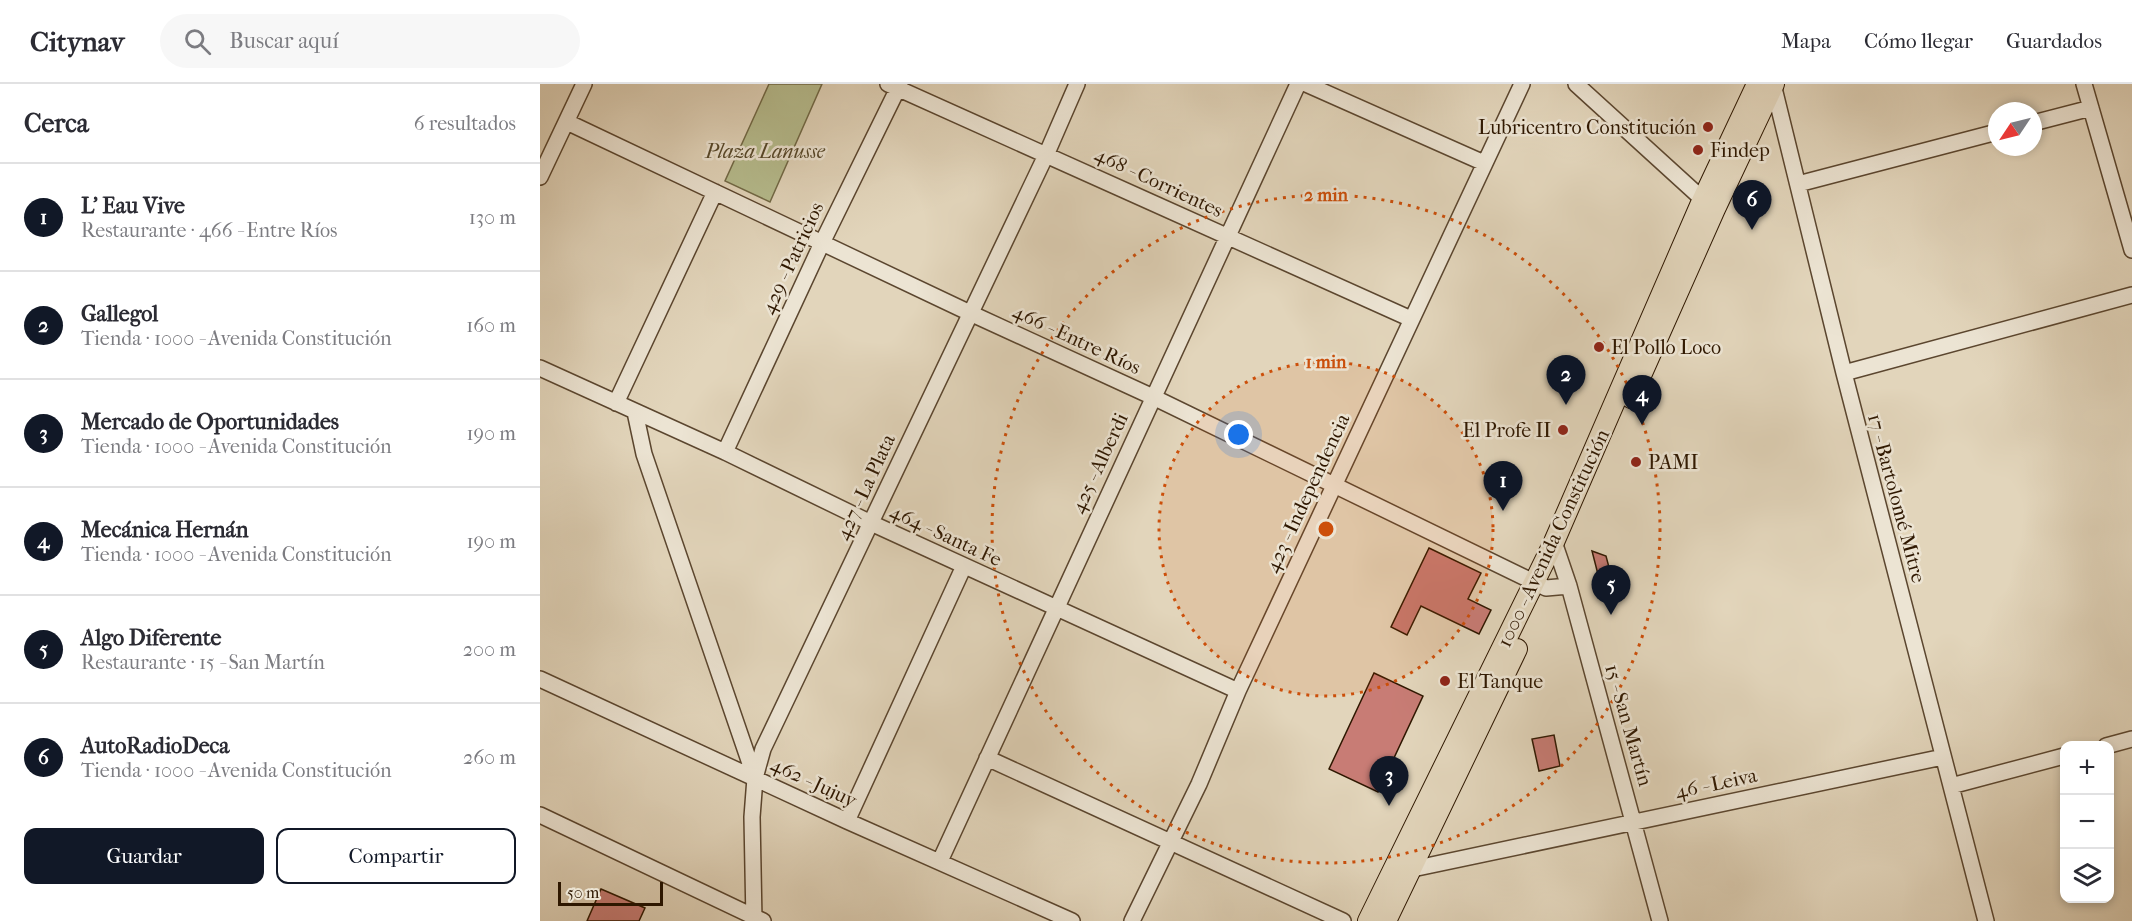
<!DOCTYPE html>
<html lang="es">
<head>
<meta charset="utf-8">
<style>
	:root { --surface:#fff; --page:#f7f7f7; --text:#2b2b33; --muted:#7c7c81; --line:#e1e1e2; --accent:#111827 }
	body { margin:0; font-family:"IM FELL French Canon",serif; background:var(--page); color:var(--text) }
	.controls { position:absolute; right:18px; bottom:18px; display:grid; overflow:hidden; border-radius:12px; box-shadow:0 3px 9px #0003 }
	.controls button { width:54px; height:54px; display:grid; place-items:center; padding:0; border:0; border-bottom:2px solid var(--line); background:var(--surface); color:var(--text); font:30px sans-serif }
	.compass { position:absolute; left:1448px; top:18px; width:54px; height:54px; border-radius:50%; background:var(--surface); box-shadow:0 3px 9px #0003; rotate:235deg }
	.scale { position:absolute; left:18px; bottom:15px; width:105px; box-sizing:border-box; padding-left:6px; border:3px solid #2e1700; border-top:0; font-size:16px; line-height:21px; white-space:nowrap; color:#2e1700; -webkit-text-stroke:4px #ece4d3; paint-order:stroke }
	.you { position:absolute; left:699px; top:351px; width:21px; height:21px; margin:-15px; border:4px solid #fff; border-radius:50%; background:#1a73e8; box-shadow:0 0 0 9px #1a73e833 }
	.badge { display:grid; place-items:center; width:39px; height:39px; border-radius:50%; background:var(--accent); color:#fff; font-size:20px; font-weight:700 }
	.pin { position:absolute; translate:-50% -50px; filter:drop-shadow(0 2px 3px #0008) }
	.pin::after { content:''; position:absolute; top:32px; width:21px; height:18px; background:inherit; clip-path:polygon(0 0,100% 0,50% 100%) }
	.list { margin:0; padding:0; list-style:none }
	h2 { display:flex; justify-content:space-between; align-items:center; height:78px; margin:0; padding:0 24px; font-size:26px }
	h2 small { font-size:20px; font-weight:400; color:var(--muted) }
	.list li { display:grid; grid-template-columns:39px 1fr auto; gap:18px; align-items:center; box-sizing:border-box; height:108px; padding:0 24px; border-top:2px solid var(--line) }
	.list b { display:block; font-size:22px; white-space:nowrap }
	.list p { margin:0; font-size:20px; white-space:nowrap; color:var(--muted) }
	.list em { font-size:20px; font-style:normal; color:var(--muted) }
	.actions { display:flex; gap:12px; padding:18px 24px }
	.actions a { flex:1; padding:14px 0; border:2px solid var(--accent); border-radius:12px; text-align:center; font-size:21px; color:var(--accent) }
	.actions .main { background:var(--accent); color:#fff }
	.icon { flex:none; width:33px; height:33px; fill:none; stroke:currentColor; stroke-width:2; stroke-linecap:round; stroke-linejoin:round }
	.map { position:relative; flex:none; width:1592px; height:837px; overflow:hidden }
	header { display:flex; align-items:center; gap:36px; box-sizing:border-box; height:84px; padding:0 30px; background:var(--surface); border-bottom:2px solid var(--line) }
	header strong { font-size:28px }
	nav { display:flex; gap:33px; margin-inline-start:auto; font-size:21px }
	.search { width:420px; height:54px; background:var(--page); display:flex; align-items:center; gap:15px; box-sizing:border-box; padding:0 21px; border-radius:33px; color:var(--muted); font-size:22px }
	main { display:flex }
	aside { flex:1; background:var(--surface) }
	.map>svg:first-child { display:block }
	.green { fill:#b6bc8e; stroke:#726a47; stroke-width:1.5 }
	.building { fill:#c87c75; stroke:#2e1700; stroke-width:1.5 }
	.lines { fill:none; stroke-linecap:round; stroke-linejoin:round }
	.minor-casing { stroke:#5b462f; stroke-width:18 }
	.major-casing { stroke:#2e1700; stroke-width:22 }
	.minor { stroke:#ece4d3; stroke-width:15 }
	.major { stroke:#e2d5bb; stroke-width:20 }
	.ring { fill:none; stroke:#cc4f0a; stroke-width:3; stroke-dasharray:3 6 }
	.poi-dot { fill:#8f2418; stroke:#ece4d3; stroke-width:2 }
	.labels { text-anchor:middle; stroke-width:5; stroke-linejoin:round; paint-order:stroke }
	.poi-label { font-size:20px; fill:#2e1700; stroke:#ece4d3; text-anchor:start }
	.park-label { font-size:20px; font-style:italic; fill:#57492b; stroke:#ece4d3 }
	.street-label { font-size:20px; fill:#2e1700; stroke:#ece4d3 }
	.centre { fill:#cc4f0a; stroke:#ece4d3; stroke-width:3 }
	.ring-label { font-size:18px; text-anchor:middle; font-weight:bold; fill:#cc4f0a; stroke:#ece4d3; stroke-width:5; stroke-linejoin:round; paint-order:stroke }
</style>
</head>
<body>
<header>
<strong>Citynav</strong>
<div class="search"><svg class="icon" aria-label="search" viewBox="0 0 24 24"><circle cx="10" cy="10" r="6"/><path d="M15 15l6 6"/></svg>Buscar aquí</div>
<nav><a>Mapa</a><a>Cómo llegar</a><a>Guardados</a></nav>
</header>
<main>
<aside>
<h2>Cerca<small>6 resultados</small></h2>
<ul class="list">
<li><span class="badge">1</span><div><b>L' Eau Vive</b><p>Restaurante · 466 - Entre Ríos</p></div><em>130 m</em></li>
<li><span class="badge">2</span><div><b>Gallegol</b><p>Tienda · 1000 - Avenida Constitución</p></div><em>160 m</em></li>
<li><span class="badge">3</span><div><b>Mercado de Oportunidades</b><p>Tienda · 1000 - Avenida Constitución</p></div><em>190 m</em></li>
<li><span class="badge">4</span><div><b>Mecánica Hernán</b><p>Tienda · 1000 - Avenida Constitución</p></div><em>190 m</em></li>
<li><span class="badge">5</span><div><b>Algo Diferente</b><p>Restaurante · 15 - San Martín</p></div><em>200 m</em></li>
<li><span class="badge">6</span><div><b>AutoRadioDeca</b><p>Tienda · 1000 - Avenida Constitución</p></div><em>260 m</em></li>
</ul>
<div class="actions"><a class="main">Guardar</a><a>Compartir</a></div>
</aside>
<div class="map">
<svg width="1592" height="837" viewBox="0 0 1592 837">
	<rect width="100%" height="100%" fill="#e2d5bb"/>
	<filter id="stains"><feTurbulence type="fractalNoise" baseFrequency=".00333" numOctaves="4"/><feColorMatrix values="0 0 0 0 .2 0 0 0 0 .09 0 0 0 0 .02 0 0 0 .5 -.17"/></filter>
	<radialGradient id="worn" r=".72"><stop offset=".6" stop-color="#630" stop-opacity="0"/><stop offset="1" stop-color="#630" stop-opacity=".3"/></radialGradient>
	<!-- green -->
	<path class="green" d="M 229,0 L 282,0 L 230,118 L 185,97 Z"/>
	<!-- building -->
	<path class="building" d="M 889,464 L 941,489 L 928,515 L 951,526 L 939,550 L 881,522 L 867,551 L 851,543 Z
		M 1052,467 L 1066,472 L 1075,506 L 1063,510 Z
		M 834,589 L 883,612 L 838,708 L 789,685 Z
		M 1014,651 L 1020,682 L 999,687 L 992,655 Z
		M 61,805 L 105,824 L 99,837 L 47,837 Z"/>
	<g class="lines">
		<defs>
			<path id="minor" d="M 348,0 C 523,77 696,158 871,235
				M 766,0 L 944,79
				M 1036,0 L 1170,122
				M 1233,0 L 1304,289 L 1446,837
				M 1544,0 L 1592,166
				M 27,38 L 430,229 L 613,313 L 1006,504 L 1029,502
				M 1493,39 L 1551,24
				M 0,93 L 44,0
				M 1258,100 L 1457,48
				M 0,284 L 185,368 L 331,439 L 698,607
				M 1304,289 L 1592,211
				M 76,319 L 175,108
				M 95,328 L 104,370 L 215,694
				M 185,368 L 282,159 L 360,0
				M 1014,458 L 1029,502 L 1120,837
				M 0,595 L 307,737 L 532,837
				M 1566,662 L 1592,655
				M 447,674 L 803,837
				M 1411,702 L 1524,672
				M 0,731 L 223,837
				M 307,737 L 424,482
				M 400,777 L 758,0
				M 863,787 L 1403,673
				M 214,837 L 212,733 L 215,694 L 223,665 L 507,69 L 537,0
				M 592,837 L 659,700 L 698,607 L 982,0"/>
			<path id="major" d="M 1091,314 L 1175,125 L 1234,0
				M 828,837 L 1014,458 L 1162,117 L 1217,0
				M 846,837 L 977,565"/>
		</defs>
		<!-- minor casing -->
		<use href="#minor" class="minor-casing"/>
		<!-- major casing -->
		<use href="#major" class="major-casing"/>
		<!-- minor -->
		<use href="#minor" class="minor"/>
		<!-- major -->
		<use href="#major" class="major"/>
	</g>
	<!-- distance rings -->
	<circle cx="786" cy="445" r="167" fill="#cc4f0a" fill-opacity=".12"/>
	<g class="ring">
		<circle cx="786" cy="445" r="167"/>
		<circle cx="786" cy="445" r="334"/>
	</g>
	<!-- markers -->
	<g class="poi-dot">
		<circle cx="1168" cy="43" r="6"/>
		<circle cx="1158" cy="66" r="6"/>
		<circle cx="1059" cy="263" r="6"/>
		<circle cx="1023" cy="346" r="6"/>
		<circle cx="1096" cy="378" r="6"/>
		<circle cx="905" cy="597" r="6"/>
	</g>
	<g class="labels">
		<!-- poi labels -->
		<g class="poi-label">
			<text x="1156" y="50" text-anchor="end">Lubricentro Constitución</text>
			<text x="1170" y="73">Findep</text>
			<text x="1071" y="270">El Pollo Loco</text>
			<text x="1011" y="353" text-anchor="end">El Profe II</text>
			<text x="1108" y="385">PAMI</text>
			<text x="917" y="604">El Tanque</text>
		</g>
		<!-- park labels -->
		<g class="park-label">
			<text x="225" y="74">Plaza Lanusse</text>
		</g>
		<!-- street labels -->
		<g class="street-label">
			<text transform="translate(619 98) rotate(25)" y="7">468 - Corrientes</text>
			<text transform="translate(252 174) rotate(-65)" y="7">429 - Patricios</text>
			<text transform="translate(537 255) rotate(25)" y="7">466 - Entre Ríos</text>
			<text transform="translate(559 379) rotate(-65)" y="7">425 - Alberdi</text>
			<text transform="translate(325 403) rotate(-65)" y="7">427 - La Plata</text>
			<text transform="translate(767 409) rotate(-65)" y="7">423 - Independencia</text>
			<text transform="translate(1357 414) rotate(75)" y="7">17 - Bartolomé Mitre</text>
			<text transform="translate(406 451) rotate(25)" y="7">464 - Santa Fe</text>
			<text transform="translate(1013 454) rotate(-65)" y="7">1000 - Avenida Constitución</text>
			<text transform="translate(1089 641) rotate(74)" y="7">15 - San Martín</text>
			<text transform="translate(274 698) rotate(25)" y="7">462 - Jujuy</text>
			<text transform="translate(1176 699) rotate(-12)" y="7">46 - Leiva</text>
		</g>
	</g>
	<circle cx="786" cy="445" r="9" class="centre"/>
	<g class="ring-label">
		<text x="786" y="117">2 min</text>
		<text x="786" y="284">1 min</text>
	</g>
	<rect width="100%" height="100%" filter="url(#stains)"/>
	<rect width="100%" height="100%" fill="url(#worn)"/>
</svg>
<div class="controls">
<button>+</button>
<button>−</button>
<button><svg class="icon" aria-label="layers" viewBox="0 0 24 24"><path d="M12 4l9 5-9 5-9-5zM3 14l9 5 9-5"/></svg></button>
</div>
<svg class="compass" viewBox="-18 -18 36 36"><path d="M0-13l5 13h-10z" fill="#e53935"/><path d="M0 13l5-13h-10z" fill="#7c7c81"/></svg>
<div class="scale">50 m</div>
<div class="you"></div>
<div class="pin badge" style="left:963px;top:427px">1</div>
<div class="pin badge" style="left:1026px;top:321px">2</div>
<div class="pin badge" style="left:849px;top:722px">3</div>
<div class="pin badge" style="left:1102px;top:341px">4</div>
<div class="pin badge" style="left:1071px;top:531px">5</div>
<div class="pin badge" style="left:1212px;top:146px">6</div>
</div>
</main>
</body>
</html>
